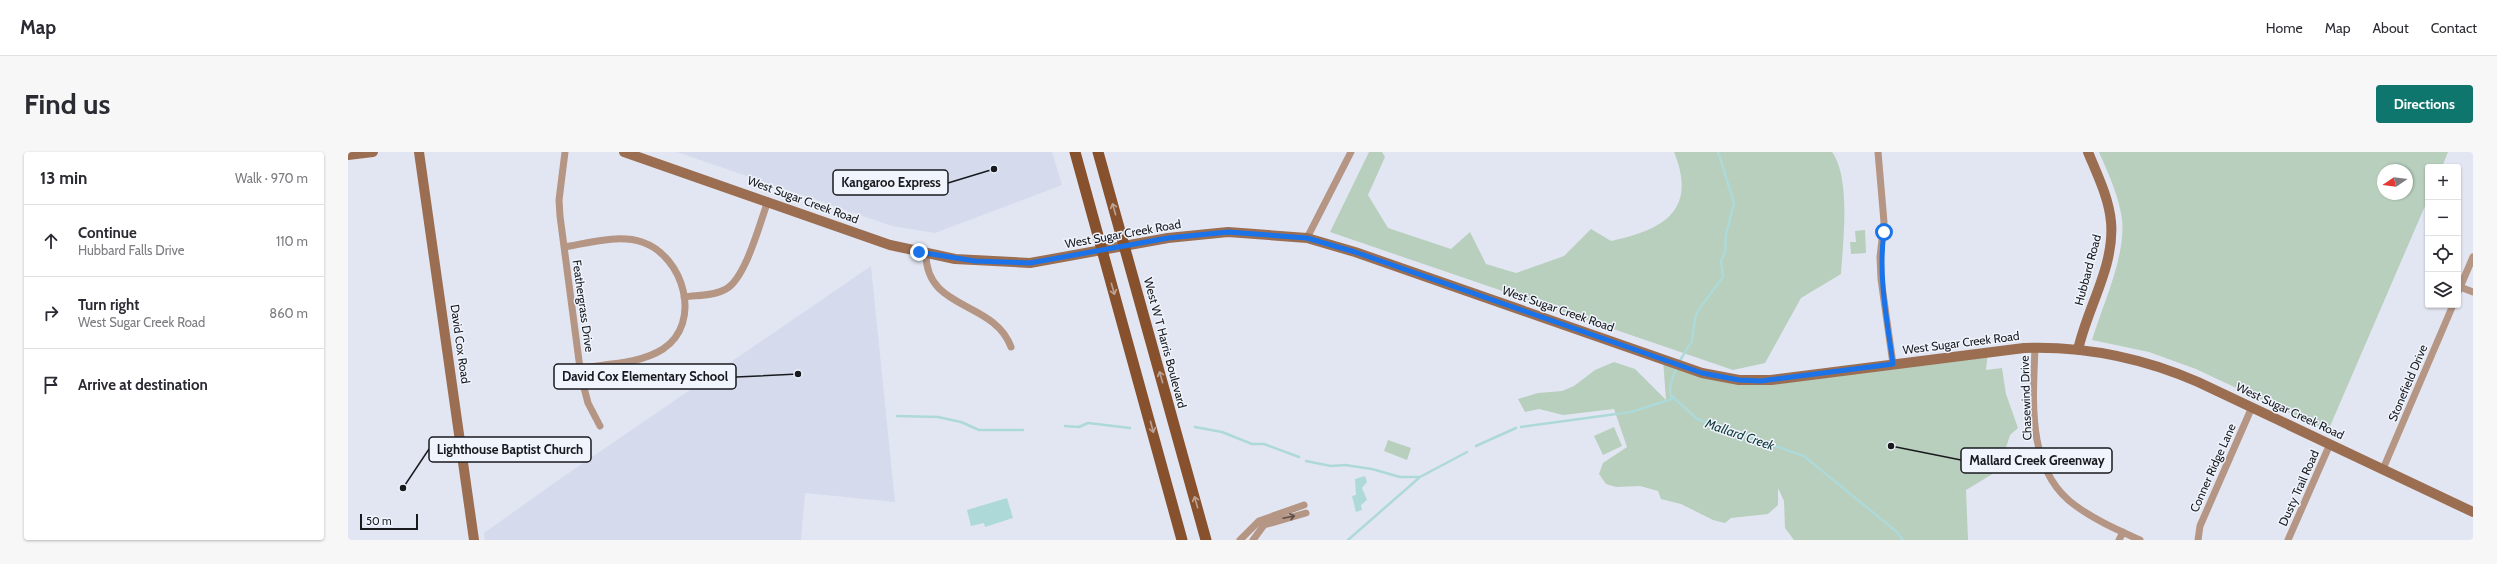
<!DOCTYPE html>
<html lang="en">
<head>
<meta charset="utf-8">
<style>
	:root { --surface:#fff; --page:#f7f7f7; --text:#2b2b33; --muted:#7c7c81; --line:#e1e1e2; --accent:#0f766e }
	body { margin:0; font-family:Cabin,sans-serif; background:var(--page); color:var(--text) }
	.controls { position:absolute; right:12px; top:12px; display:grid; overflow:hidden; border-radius:4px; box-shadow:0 1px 3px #0004 }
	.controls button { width:36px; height:36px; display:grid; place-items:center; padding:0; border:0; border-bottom:1px solid var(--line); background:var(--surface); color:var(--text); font:20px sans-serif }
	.compass { position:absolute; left:2029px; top:12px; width:36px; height:36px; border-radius:50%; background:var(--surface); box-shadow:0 1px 3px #0004; rotate:257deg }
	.scale { position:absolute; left:12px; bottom:10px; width:58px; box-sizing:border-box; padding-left:4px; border:2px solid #191a1e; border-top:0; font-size:11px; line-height:14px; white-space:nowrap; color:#191a1e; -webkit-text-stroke:3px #f0f4fd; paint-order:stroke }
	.stop { position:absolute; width:12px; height:12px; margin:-9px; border:3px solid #1a73e8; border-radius:50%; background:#fff }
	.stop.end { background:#1a73e8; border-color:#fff; box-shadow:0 1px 4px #0008 }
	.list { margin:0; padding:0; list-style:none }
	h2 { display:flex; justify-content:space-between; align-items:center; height:52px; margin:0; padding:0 16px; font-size:17px }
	h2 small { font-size:13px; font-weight:400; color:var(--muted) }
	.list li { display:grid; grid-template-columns:26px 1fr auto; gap:12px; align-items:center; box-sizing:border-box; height:72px; padding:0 16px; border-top:1px solid var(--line) }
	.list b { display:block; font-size:15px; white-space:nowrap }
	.list p { margin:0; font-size:13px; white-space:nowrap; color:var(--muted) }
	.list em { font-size:13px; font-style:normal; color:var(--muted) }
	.icon { flex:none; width:22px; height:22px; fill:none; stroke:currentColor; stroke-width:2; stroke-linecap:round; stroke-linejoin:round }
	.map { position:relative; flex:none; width:2125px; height:388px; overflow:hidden; border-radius:4px }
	header { display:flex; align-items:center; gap:24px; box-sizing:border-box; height:56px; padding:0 20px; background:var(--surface); border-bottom:1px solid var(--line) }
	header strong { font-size:19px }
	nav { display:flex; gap:22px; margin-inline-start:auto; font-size:14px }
	.intro { display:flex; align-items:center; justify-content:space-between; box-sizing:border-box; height:96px; padding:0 24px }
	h1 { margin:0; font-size:28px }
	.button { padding:10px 18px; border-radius:4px; background:var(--accent); color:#fff; font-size:14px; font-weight:700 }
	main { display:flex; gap:24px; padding:0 24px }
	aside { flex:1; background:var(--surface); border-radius:4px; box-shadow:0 1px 3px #0004 }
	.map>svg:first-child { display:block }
	.built { fill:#d5dbed }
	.green { fill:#b7cfbc; fill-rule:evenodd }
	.water { fill:#aed9d9 }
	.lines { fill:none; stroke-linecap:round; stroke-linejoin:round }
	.stream { stroke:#aed9d9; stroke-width:2.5 }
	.minor { stroke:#b59583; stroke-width:7 }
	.secondary { stroke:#9b6e52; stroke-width:10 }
	.primary { stroke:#88512d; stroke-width:11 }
	.oneway { stroke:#bca295 }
	.oneway2 { stroke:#5f514b }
	.route { stroke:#1a73e8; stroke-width:5 }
	.labels { text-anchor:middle; stroke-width:3; stroke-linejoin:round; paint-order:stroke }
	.street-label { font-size:12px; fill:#191a1e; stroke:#f0f4fd }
	.water-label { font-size:13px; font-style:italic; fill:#11393a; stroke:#f0f4fd }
	.leader { fill:none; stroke:#191a1e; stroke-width:1.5 }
	.callout-dot { fill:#191a1e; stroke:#f0f4fd; stroke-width:1.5 }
	.callout { fill:#f0f4fd; stroke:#191a1e; stroke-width:1.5 }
	.callout-label { font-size:13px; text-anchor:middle; font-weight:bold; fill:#191a1e }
</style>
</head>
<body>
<header>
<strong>Map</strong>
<nav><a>Home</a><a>Map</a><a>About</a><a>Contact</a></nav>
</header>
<div class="intro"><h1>Find us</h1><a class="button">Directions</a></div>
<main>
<aside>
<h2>13 min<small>Walk · 970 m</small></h2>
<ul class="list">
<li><svg class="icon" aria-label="ahead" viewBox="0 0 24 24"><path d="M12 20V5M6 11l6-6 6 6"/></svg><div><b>Continue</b><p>Hubbard Falls Drive</p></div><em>110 m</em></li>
<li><svg class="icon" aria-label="right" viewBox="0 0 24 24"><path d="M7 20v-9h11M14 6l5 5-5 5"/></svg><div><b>Turn right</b><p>West Sugar Creek Road</p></div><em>860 m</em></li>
<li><svg class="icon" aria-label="arrive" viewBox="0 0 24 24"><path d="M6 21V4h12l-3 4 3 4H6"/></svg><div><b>Arrive at destination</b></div></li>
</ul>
</aside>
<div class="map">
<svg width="2125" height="388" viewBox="0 0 2125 388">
	<rect width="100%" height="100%" fill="#e2e6f2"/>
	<!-- built -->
	<path class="built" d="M 329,0 L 704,0 L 714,33 L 587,81 L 544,74 Z
		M 523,114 L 547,350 L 457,341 L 453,388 L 137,388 L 136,381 L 209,329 Z"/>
	<!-- green -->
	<path class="green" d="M 1021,0 L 1034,0 L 1037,5 L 1020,43 L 1040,76 L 1103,97 L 1122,80 L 1138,112 L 1168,121 L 1216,104 L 1243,77 L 1263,89 C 1315,78 1350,59 1326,0 L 1484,0 C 1503,26 1495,90 1493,122 L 1453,146 L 1417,211 L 1385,218 L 982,80 Z
		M 1751,0 L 2100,0 L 2094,15 L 2080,15 L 2080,47 L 1980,279 L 1848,217 L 1801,200 L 1744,188 C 1755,152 1778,104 1774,67 C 1771,44 1760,21 1751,0 ZM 2035,18 L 2059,18 L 2059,42 L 2035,42 Z
		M 1517,78 L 1518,101 L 1503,102 L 1502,90 L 1508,90 L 1507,79 Z
		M 1640,200 L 1638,218 L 1654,216 L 1658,242 L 1670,276 L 1662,283 L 1651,318 L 1618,338 L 1620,388 L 1446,388 L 1437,376 L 1436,349 L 1430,336 L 1430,353 L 1420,362 L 1383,366 L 1377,371 L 1365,368 L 1333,352 L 1313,347 L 1310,339 L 1292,334 L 1268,335 L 1258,332 L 1251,322 L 1255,311 L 1279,295 L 1266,257 L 1215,263 L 1191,257 L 1177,260 L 1170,247 L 1190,241 L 1214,239 L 1226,234 L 1247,218 L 1266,210 L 1287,217 L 1318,248 L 1315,207 L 1391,228 Z
		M 1266,275 L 1274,294 L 1255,303 L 1246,284 Z
		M 1040,288 L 1063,296 L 1059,308 L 1036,299 Z"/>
	<!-- water -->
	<path class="water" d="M 1017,324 L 1019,330 L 1014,336 L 1019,348 L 1013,353 L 1014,358 L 1008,360 L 1004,344 L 1008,343 L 1007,327 Z
		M 659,346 L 665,366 L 637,375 L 636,371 L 623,374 L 619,358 Z"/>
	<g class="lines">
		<!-- stream -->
		<path class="stream" d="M 1331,210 L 1344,189 L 1347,166 L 1351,157 L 1375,125 L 1373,109 L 1377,100 L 1378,82 L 1386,51 L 1370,0
			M 1324,244 L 1349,267 L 1456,304 L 1549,380 L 1555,388
			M 549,264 L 590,265 L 613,270 L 631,278 L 675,278
			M 717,274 L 731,275 L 740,271 L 782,276
			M 847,275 L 874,280 L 904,292 L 916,292 L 951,305
			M 1173,275 L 1283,260 L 1324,247 C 1319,236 1325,225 1329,215
			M 1128,294 L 1168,276
			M 958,309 L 983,314 L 997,313 L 1024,317 L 1052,325 L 1072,325
			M 1000,388 L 1072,325 L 1119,300"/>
		<!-- minor -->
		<path class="minor" d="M 217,0 L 211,48 L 212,64 L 233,224 L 240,251 L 252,274
			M 1530,0 L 1536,70 L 1532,105 L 1533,127 L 1545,212
			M 959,86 L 1003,0
			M 216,95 C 240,91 271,82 294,90 C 336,104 355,171 315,197 C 292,212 258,212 232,216
			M 578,102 C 578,159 646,148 663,195
			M 2112,135 L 2125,140
			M 2110,140 L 2125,105
			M 336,145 C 350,143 366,144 378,137 C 398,126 412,70 420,49
			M 1687,196 C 1685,249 1678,319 1728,354 C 1747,368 1770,378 1792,388
			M 2035,317 L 2105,153
			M 892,388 L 911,369 L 956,353
			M 905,388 L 916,373 L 958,361
			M 1771,388 L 1775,380
			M 1850,388 L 1852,374 L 1904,255
			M 1940,388 L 1982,292"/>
		<!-- secondary -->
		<path class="secondary" d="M 71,0 L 126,388
			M 276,0 L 542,93 L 607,107 L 682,111 L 820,86 L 880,80 L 959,86 L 1007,100 L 1354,221 L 1391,228 L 1423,228 L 1676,196 C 1736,194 1795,206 1850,230 L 2125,360
			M 0,3 L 25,0
			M 1730,198 C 1739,156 1767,114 1763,70 C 1761,46 1749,22 1740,0"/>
		<!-- primary -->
		<path class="primary" d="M 727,0 L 834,388
			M 750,0 L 858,388"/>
	</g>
	<!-- one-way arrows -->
	<defs><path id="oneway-shaft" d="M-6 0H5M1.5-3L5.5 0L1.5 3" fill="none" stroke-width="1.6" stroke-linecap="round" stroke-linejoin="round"/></defs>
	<g class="oneway">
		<use href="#oneway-shaft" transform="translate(766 57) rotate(-106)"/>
		<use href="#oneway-shaft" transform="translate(765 137) rotate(74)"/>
		<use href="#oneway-shaft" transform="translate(813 225) rotate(-106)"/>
		<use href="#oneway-shaft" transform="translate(804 275) rotate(75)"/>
		<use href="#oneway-shaft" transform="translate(848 350) rotate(-106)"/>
	</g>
	<use class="oneway2" href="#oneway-shaft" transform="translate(941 365) rotate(-12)"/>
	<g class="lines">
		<!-- route -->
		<path class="route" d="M 571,100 L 627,109 L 682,111 L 820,86 L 880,80 L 959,86 L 1007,100 L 1354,221 L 1391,228 L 1413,229 L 1545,212 C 1539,168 1530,124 1536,80"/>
	</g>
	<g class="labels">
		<!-- street labels -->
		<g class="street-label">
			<text transform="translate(455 48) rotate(20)" y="4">West Sugar Creek Road</text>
			<text transform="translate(775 82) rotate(-10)" y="4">West Sugar Creek Road</text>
			<text transform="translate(1740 118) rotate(-75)" y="4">Hubbard Road</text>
			<text transform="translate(235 154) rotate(82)" y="4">Feathergrass Drive</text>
			<text transform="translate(1210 157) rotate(19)" y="4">West Sugar Creek Road</text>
			<text transform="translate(817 191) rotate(75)" y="4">West W T Harris Boulevard</text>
			<text transform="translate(1613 191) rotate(-7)" y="4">West Sugar Creek Road</text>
			<text transform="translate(112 192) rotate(82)" y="4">David Cox Road</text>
			<text transform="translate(2060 231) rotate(-67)" y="4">Stonefield Drive</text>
			<text transform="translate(1678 246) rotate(-92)" y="4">Chasewind Drive</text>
			<text transform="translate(1942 259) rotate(25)" y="4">West Sugar Creek Road</text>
			<text transform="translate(1865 316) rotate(-66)" y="4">Conner Ridge Lane</text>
			<text transform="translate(1951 336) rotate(-66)" y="4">Dusty Trail Road</text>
		</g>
		<!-- water labels -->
		<g class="water-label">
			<text transform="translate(1392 282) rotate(19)" y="5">Mallard Creek</text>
		</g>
	</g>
	<!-- callouts -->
	<path class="leader" d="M646 17L600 31M450 222L388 225M55 336L81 297M1543 294L1613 308"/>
	<g class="callout-dot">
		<circle cx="646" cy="17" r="4"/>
		<circle cx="450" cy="222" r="4"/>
		<circle cx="55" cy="336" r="4"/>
		<circle cx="1543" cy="294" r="4"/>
	</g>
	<g class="callout">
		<rect x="485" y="18" width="115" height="25" rx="4"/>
		<rect x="206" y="212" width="182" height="25" rx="4"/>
		<rect x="81" y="285" width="162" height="25" rx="4"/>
		<rect x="1613" y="296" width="151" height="25" rx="4"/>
	</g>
	<g class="callout-label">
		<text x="543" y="35">Kangaroo Express</text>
		<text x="297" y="229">David Cox Elementary School</text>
		<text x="162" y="302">Lighthouse Baptist Church</text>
		<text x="1689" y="313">Mallard Creek Greenway</text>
	</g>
</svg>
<div class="controls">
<button>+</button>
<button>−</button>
<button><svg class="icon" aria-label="locate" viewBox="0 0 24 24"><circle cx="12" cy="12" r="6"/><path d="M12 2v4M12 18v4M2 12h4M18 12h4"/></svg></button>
<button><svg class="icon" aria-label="layers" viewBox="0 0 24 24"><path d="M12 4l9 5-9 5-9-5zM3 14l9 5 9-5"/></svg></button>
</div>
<svg class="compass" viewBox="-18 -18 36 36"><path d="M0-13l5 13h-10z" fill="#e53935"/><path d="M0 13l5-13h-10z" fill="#7c7c81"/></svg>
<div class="scale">50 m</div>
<div class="stop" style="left:1536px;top:80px"></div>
<div class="stop end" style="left:571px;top:100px"></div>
</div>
</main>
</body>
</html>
